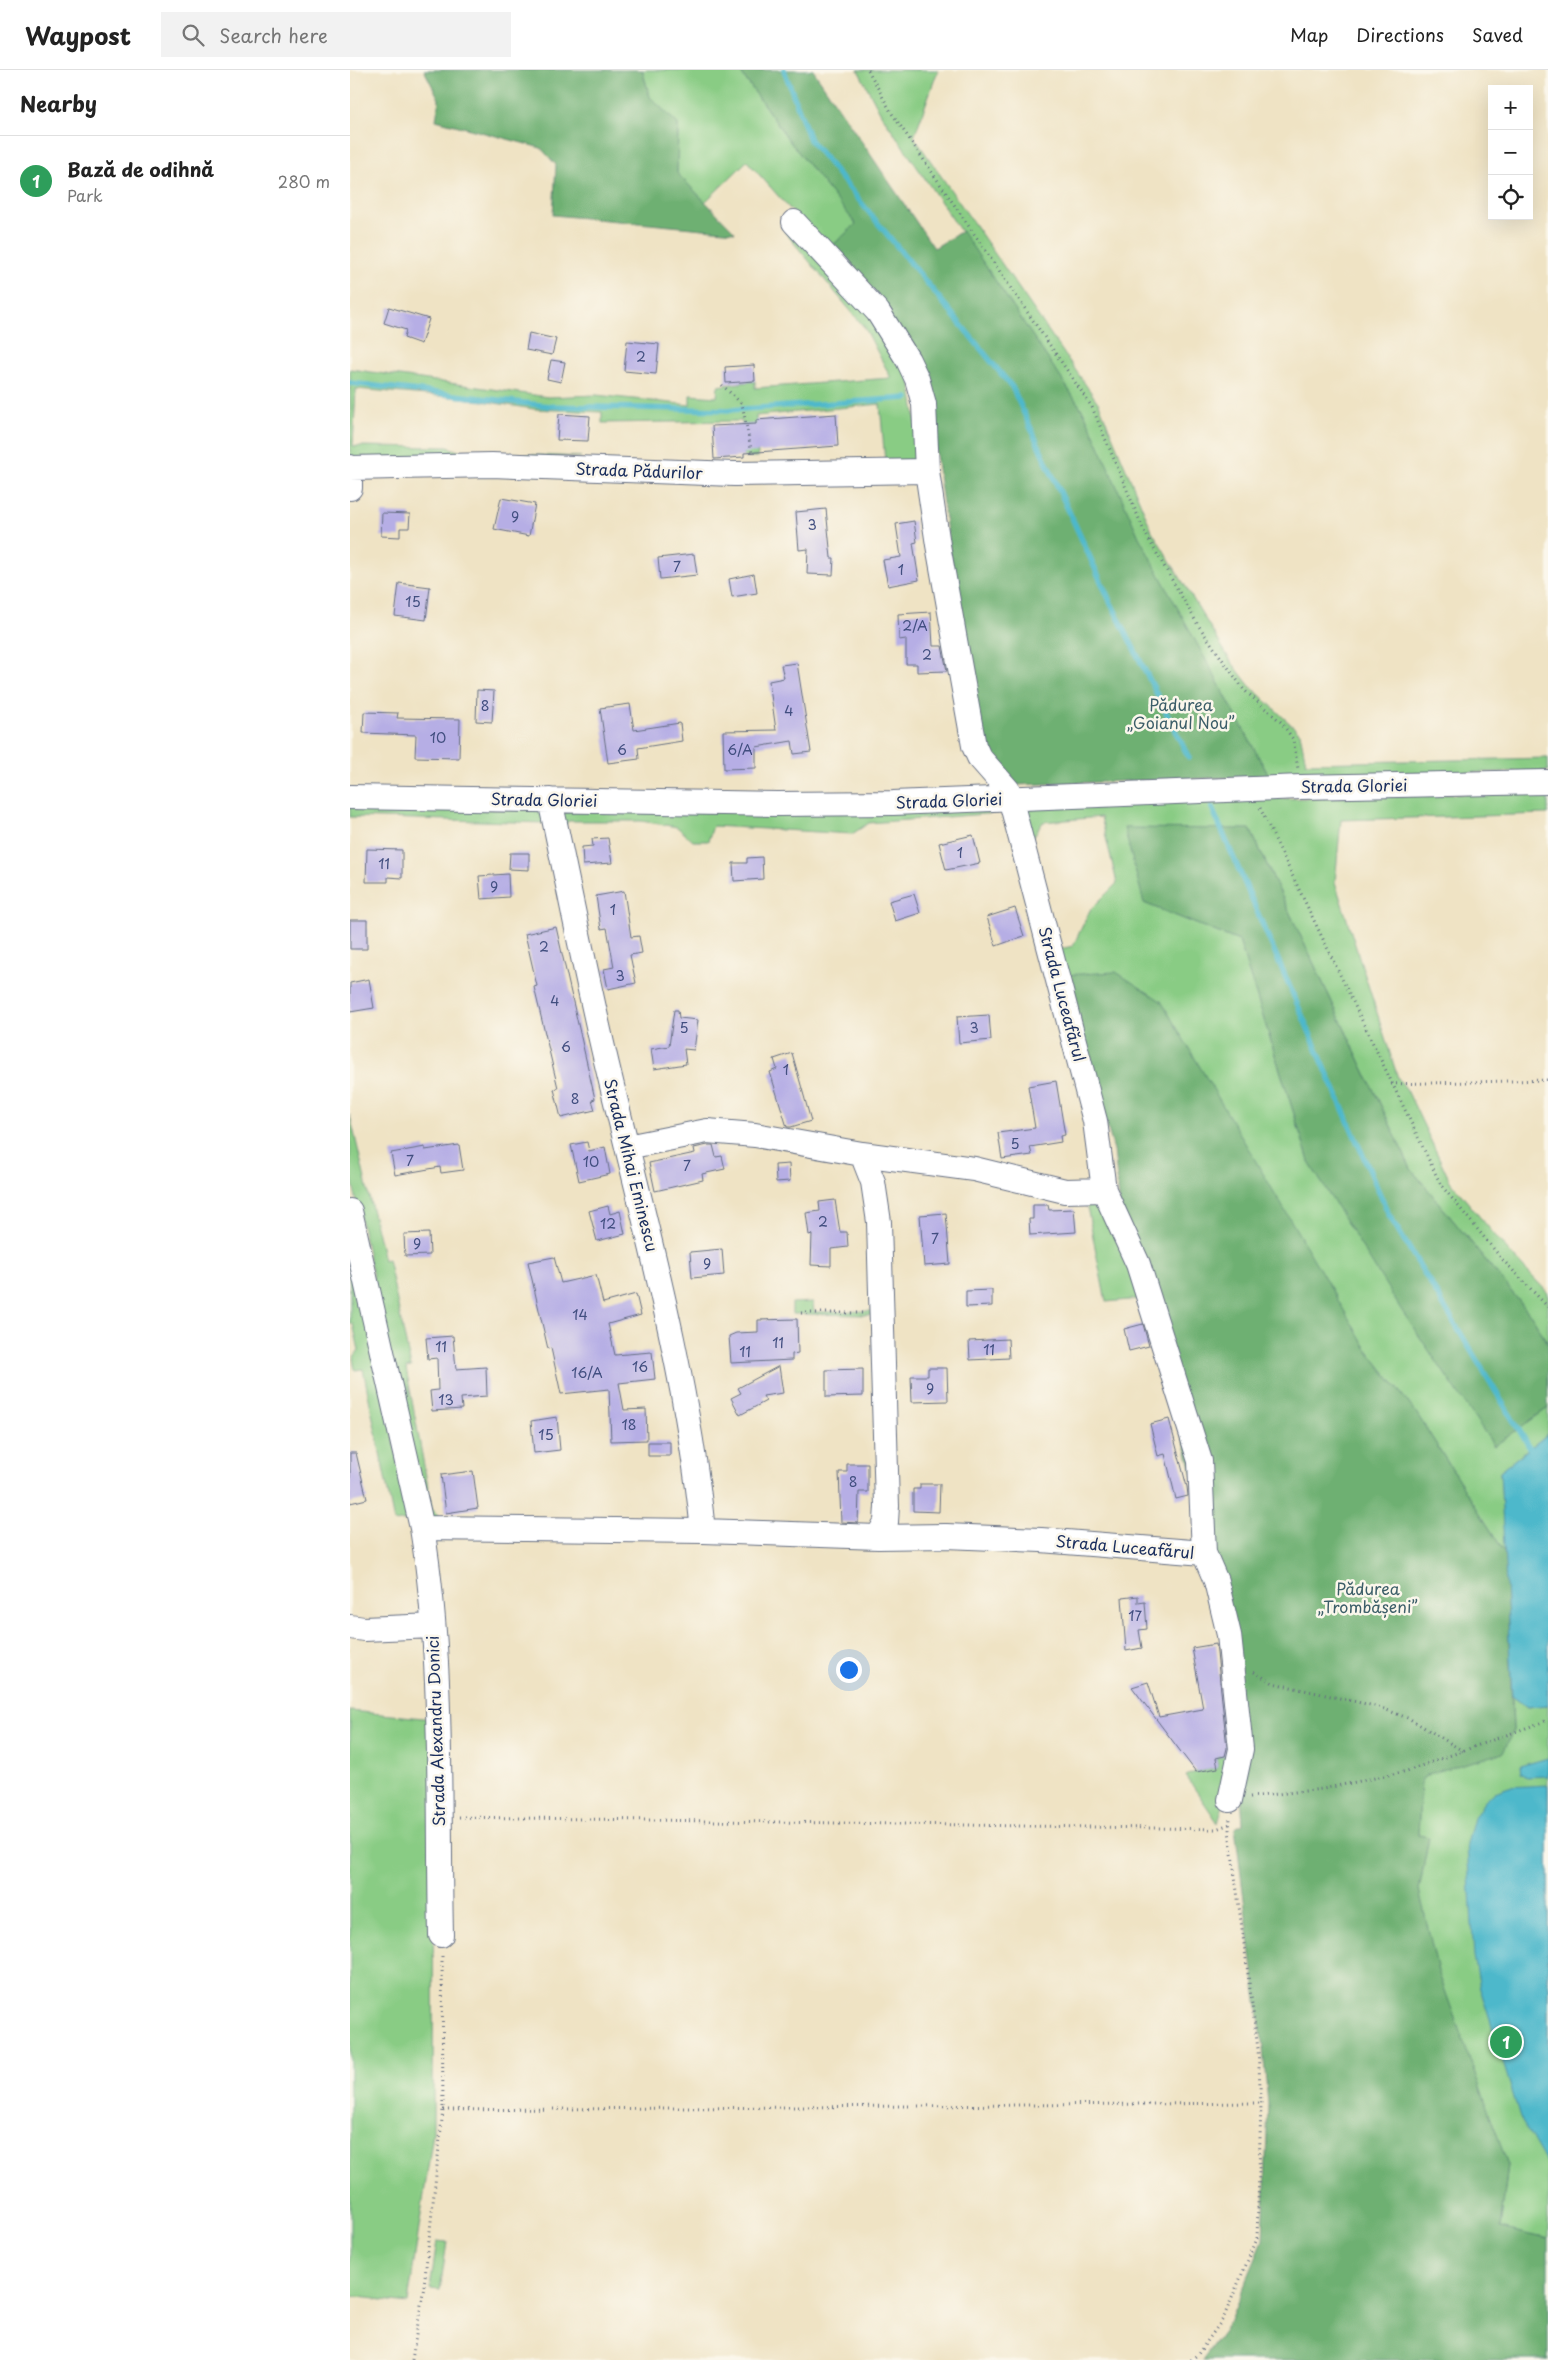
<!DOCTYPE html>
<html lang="en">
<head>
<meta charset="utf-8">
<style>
	:root { --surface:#fff; --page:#f2f2f2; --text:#222; --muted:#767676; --line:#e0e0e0; --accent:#7c3aed }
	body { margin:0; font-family:"Playpen Sans",sans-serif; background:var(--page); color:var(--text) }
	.controls { position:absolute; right:15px; top:15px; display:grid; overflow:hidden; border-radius:0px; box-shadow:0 5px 20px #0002 }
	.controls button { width:45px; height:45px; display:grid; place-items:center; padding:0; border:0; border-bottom:1px solid var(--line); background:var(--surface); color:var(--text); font:25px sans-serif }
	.you { position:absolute; left:498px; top:1599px; width:18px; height:18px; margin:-12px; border:4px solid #fff; border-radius:50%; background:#1a73e8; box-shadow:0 0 0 8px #1a73e833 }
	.badge { display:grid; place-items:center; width:32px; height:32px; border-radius:50%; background:var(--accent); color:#fff; font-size:16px; font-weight:700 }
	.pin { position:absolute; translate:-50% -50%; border:2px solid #fff; box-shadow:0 1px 5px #0006 }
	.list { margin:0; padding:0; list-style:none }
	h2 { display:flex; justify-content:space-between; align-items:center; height:65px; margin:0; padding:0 20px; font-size:21px }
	h2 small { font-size:16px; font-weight:400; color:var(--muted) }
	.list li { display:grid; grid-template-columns:32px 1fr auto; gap:15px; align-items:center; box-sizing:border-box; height:90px; padding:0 20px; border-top:1px solid var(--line) }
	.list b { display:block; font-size:19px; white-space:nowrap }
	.list p { margin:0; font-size:16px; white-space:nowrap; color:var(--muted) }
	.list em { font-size:16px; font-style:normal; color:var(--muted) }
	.icon { flex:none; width:28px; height:28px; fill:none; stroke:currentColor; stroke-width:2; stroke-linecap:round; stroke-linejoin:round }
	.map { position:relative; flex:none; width:1198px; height:2290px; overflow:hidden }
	header { display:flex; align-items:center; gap:30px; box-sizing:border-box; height:70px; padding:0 25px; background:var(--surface); border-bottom:1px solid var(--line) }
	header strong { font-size:24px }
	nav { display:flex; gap:28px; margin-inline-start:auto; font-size:18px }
	.search { width:350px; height:45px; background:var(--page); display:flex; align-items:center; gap:12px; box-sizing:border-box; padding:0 18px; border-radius:0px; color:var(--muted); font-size:19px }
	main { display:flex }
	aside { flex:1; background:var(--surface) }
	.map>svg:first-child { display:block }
	.green { fill:#89cc84; stroke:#527e71 }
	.forest { fill:#6eb072; stroke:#447068 }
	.water { fill:#4eb8cb; stroke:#347494 }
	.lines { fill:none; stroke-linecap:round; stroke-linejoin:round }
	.stream { stroke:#4eb8cb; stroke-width:5.5 }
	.building { fill:#b6aee5 }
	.minor-casing { stroke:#656e82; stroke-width:26 }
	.path { stroke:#656e82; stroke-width:3; stroke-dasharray:1 4; stroke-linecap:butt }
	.minor { stroke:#fff; stroke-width:24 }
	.labels { text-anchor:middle; stroke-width:5; stroke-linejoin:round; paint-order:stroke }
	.number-label { font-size:14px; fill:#424f80 }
	.street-label { font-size:16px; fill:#1b2f5e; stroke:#fbf7ec }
	.park-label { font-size:16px; fill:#3c5e69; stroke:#fbf7ec }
</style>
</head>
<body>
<header>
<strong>Waypost</strong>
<div class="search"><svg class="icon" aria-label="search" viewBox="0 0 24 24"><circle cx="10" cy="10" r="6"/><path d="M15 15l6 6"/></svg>Search here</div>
<nav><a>Map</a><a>Directions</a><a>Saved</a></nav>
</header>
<main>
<aside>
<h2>Nearby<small></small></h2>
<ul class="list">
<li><span class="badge" style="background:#2e9e5b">1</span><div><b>Bază de odihnă</b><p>Park</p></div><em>280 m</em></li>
</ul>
</aside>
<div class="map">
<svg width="1198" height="2290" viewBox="0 0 1198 2290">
	<rect width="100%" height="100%" fill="#fbf7ec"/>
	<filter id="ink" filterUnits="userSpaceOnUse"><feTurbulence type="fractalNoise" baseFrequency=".02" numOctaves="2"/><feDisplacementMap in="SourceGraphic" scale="10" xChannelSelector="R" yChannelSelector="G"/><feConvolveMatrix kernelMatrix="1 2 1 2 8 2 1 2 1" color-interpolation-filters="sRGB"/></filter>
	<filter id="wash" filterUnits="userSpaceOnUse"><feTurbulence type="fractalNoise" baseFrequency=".0096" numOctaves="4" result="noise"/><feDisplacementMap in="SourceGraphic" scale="20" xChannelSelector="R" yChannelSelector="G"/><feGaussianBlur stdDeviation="1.12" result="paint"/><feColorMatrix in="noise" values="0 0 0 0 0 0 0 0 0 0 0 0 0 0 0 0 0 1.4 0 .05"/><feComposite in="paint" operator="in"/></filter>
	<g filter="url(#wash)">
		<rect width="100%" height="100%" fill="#efe3c4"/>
		<!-- green -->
		<path class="green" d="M 292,0 L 389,0 L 441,73 L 507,154 L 481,177 L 448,148 L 397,91 L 355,132 L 327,103 L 328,55 L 300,27 Z
			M 508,0 L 588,0 L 564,67 L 749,334 L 802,461 L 880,590 L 899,615 L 950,663 L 956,693 L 1198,688 L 1198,701 L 919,706 L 788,467 L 735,344 L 531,44 Z
			M 442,154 L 526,246 L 560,307 L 571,391 L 535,392 L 530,334 L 406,346 L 408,387 L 394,387 L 392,351 L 252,353 L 252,342 L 184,339 L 112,328 L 6,319 L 3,376 L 98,377 L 111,382 L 231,387 L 4,390 L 0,386 L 0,299 L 198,327 L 246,325 L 340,335 L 340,325 L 367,327 L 368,316 L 405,311 L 405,318 L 541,308 L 515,258 L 434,161 Z
			M 1198,722 L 1198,744 L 991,750 L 985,812 L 1048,1008 L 1057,1020 L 1100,1111 L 1158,1181 L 1198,1223 L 1198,1274 L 1183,1248 L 1061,1099 L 900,759 L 794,833 L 889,871 L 960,1094 L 1144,1376 L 1198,1338 L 1198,1364 L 1150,1401 L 1155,1483 L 1067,1344 L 1018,1281 L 713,905 L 705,880 L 723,876 L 740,840 L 767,813 L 751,747 L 693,752 L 679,773 L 673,751 L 680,735 Z
			M 0,737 L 193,740 L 194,753 L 0,747 Z
			M 218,739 L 647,739 L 648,743 L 519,753 L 502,764 L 363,756 L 358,771 L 343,771 L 327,757 L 291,751 L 218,751 L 214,757 L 211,743 Z
			M 0,1045 L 34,1190 L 38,1189 L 61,1297 L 56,1298 L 82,1439 L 94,1451 L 76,1451 L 0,1100 Z
			M 736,1132 L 755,1133 L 791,1229 L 756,1232 Z
			M 0,1174 L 61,1450 L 44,1452 L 13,1299 L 5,1300 L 3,1288 L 9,1280 L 3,1254 L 0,1254 Z
			M 463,1232 L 464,1242 L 523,1241 L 521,1245 L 442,1244 L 442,1233 Z
			M 1162,1626 L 1177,1637 L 1198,1635 L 1198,2169 L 1150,2159 L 1158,2095 L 1087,1901 L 1069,1820 L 1079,1767 L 1068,1765 L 1071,1710 L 1078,1704 L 1163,1661 Z
			M 0,1641 L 84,1649 L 83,2063 L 58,2233 L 0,2226 Z
			M 888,1684 L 868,1753 L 836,1706 L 845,1702 L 868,1698 L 866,1688 Z
			M 87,2171 L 97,2172 L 90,2220 L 80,2219 Z"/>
		<!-- forest -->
		<path class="forest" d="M 74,0 L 292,0 L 300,27 L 328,54 L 327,103 L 385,162 L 203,145 L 206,95 L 191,78 L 86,50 L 89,29 Z
			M 389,0 L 463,0 L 584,178 L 612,161 L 735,344 L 789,467 L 919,706 L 665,715 L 631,672 L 612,567 L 579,335 L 481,177 L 506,154 L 441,73 Z
			M 774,758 L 900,759 L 1061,1099 L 1183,1248 L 1198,1274 L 1198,1338 L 1144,1376 L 1052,1241 L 960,1094 L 889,871 L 794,833 Z
			M 766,902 L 811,931 L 1018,1281 L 1067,1344 L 1155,1483 L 1163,1661 L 1153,1683 L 1078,1704 L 1071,1710 L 1068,1765 L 1079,1767 L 1069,1820 L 1088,1901 L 1158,2095 L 1150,2158 L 1198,2169 L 1198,2290 L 852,2290 L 879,2253 L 913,2171 L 918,2034 L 913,1979 L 885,1758 L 893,1754 L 878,1532 L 770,1138 L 764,1080 L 713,905 Z"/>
		<!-- water -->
		<path class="water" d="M 1198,1364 L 1198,1635 L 1177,1637 L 1162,1626 L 1150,1401 Z
			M 1198,1688 L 1198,1706 L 1177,1707 L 1171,1703 L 1170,1696 Z
			M 1198,1715 L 1198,2096 L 1170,2047 L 1130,1918 L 1124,1886 L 1117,1774 L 1124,1748 L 1134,1732 L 1145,1722 L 1159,1717 Z"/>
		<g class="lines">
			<!-- stream -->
			<path class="stream" d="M 434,0 L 460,70 L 662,317 L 760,531 L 839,688
				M 0,313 L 199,336 L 379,340 L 558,328
				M 862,738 L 1039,1145 L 1183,1383"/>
		</g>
		<g id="blocks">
			<!-- building -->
			<path class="building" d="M 39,237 L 79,249 L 71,274 L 54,268 L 56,260 L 34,253 Z
				M 179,263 L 206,269 L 202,285 L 176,280 Z
				M 277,271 L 309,274 L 306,304 L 274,301 Z
				M 201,290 L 215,292 L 211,312 L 197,309 Z
				M 404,295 L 405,311 L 376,313 L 375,297 Z
				M 209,344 L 240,346 L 238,371 L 207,370 Z
				M 486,344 L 488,376 L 394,383 L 394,387 L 364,389 L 362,356 L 406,354 L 406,350 Z
				M 151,428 L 185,434 L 179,466 L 144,459 Z
				M 476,439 L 481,488 L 484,488 L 483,505 L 457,504 L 458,479 L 449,480 L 446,442 Z
				M 32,443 L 60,444 L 59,458 L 50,458 L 50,467 L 31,466 Z
				M 564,451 L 567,472 L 563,473 L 569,510 L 538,516 L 533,490 L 551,487 L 546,454 Z
				M 344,484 L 347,505 L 310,509 L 308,488 Z
				M 404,504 L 407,523 L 382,527 L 379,509 Z
				M 49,513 L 80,517 L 76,550 L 45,546 Z
				M 581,542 L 583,576 L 592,576 L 597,601 L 567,602 L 567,594 L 556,594 L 556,569 L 549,570 L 548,544 Z
				M 447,593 L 461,682 L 444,684 L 442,671 L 406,677 L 406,698 L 374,699 L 373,661 L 426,660 L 419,611 L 434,608 L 431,595 Z
				M 127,620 L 144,621 L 142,652 L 126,651 Z
				M 280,634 L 284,660 L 330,653 L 332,671 L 288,678 L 289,689 L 258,693 L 250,638 Z
				M 14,642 L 48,643 L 47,648 L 110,649 L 109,688 L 65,687 L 66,665 L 13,663 Z
				M 623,765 L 630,793 L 596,800 L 589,773 Z
				M 258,768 L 262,793 L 233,795 L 232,777 L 243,776 L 242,769 Z
				M 17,779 L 52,780 L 52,808 L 38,807 L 38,812 L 16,812 Z
				M 160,783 L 179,783 L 179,800 L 159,799 Z
				M 412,787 L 413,809 L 384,811 L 383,793 L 397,793 L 397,788 Z
				M 158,804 L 159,827 L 131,829 L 129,806 Z
				M 274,821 L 281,867 L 289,866 L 292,883 L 280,885 L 286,913 L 258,919 L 254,899 L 264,897 L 257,858 L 251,859 L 246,826 Z
				M 564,824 L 570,843 L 545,851 L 539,831 Z
				M 665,838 L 674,866 L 646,876 L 637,847 Z
				M 0,850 L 17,850 L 17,879 L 0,879 Z
				M 206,857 L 245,1029 L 242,1030 L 245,1040 L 211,1048 L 204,1019 L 208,1018 L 184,917 L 187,916 L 175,864 Z
				M 19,909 L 24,938 L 0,942 L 0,913 Z
				M 324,940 L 328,940 L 329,948 L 348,950 L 344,980 L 334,979 L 336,994 L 304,999 L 301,979 L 319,976 Z
				M 639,945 L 641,970 L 609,973 L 607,947 Z
				M 442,983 L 461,1051 L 441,1057 L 437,1057 L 420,1002 L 427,999 L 424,989 Z
				M 706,1011 L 715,1065 L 710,1066 L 711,1072 L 680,1077 L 682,1085 L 652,1089 L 648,1063 L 685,1058 L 678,1016 Z
				M 237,1072 L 239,1081 L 255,1077 L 260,1104 L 229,1111 L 221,1075 Z
				M 109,1075 L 113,1100 L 91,1103 L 90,1097 L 45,1105 L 41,1083 L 75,1077 L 75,1080 Z
				M 358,1075 L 363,1075 L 366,1087 L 372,1086 L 375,1099 L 352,1104 L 353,1110 L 305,1121 L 299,1093 L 345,1083 L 344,1078 Z
				M 439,1094 L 440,1111 L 426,1112 L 425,1095 Z
				M 485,1130 L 490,1162 L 497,1162 L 498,1177 L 481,1179 L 481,1196 L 461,1195 L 462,1164 L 459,1165 L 456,1143 L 470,1141 L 469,1132 Z
				M 683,1135 L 698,1135 L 699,1140 L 724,1139 L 726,1162 L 680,1165 L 679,1149 L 683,1149 Z
				M 258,1136 L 260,1144 L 270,1141 L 275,1164 L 247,1171 L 239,1141 Z
				M 596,1143 L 600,1194 L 574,1196 L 570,1145 Z
				M 79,1163 L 80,1185 L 55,1186 L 54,1164 Z
				M 372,1179 L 374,1205 L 342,1208 L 340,1182 Z
				M 204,1187 L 211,1213 L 246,1205 L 253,1233 L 286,1224 L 291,1245 L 258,1254 L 265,1285 L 302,1282 L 305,1309 L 269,1313 L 274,1340 L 296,1339 L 297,1370 L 261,1371 L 259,1319 L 211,1324 L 201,1278 L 198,1279 L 178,1192 Z
				M 642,1220 L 642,1236 L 616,1237 L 616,1221 Z
				M 447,1249 L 448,1283 L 442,1284 L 442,1290 L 381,1293 L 379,1266 L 386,1263 L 408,1262 L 408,1250 Z
				M 793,1254 L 799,1276 L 779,1281 L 774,1259 Z
				M 103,1266 L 106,1299 L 136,1297 L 137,1326 L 111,1328 L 112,1339 L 82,1341 L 80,1321 L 88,1320 L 87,1288 L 78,1289 L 76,1268 Z
				M 658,1269 L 659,1288 L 620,1290 L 619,1271 Z
				M 429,1296 L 433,1323 L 413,1326 L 416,1331 L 390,1345 L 381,1328 L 391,1323 L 388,1318 Z
				M 578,1298 L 597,1298 L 598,1331 L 562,1332 L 561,1306 L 578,1306 Z
				M 513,1299 L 513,1326 L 476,1327 L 476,1300 Z
				M 207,1347 L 210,1380 L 184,1383 L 181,1351 Z
				M 819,1349 L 837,1417 L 838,1426 L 826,1429 L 815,1384 L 808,1386 L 800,1354 Z
				M 298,1372 L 320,1372 L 320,1386 L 298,1386 Z
				M 0,1383 L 6,1383 L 17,1429 L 0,1433 Z
				M 497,1394 L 518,1394 L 518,1422 L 509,1422 L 508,1453 L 491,1452 L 489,1402 L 497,1402 Z
				M 123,1401 L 128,1438 L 96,1443 L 91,1405 Z
				M 570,1414 L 590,1414 L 589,1442 L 563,1441 L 563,1419 L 570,1419 Z
				M 788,1526 L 788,1533 L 795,1532 L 797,1559 L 789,1560 L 792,1578 L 776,1581 L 772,1528 Z
				M 866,1574 L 877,1678 L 875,1686 L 866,1688 L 868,1698 L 846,1702 L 782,1617 L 798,1612 L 809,1647 L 853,1639 L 842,1578 Z"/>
		</g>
	</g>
	<g filter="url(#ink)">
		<use href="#blocks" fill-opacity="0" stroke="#656e82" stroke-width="1"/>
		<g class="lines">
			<defs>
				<path id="minor" d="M 444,152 L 528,242 L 558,290 L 567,309 L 574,334 L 577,401 L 588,475 L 624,676 L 629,687 L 658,720 L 745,1051 L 754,1120 L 788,1194 L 850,1391 L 854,1483 L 866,1511 L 879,1565 L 891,1679 L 880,1730
					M 0,397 L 0,418
					M 0,398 L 142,395 L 384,404 L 577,401
					M 0,727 L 428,734 L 543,733 L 951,717 L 1198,712
					M 200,730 C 219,818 236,907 257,995 C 294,1150 337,1303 353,1461
					M 277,1077 L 357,1061 L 405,1065 L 512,1084 L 624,1099 L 715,1121 L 754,1120
					M 512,1084 L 523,1112 L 529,1152 L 537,1436 L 536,1452 L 528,1467
					M 0,1141 L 72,1458 C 94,1592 88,1730 91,1865
					M 72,1458 L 353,1461 L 528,1467 L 596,1466 L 691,1470 L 854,1483
					M 0,1557 L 14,1559 L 83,1556"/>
			</defs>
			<!-- minor casing -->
			<use href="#minor" class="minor-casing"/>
			<!-- path -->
			<path class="path" d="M 518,0 L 541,42 L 742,337 L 795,463 L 848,555 L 894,620 L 931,652 L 943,669 L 948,699
				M 372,315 L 392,334 L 402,383
				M 910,738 L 1091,1115 L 1152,1189 L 1198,1237
				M 1041,1014 L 1198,1010
				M 451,1243 L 512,1243
				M 904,1602 L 923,1613 L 1029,1637 L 1060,1649 L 1113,1681
				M 900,1727 L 973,1719 L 1057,1701 L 1198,1650
				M 109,1747 L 866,1759 L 880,1754
				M 93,2040 L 911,2033
				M 62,2290 L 74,2216 L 93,2040 L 92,1885
				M 841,2290 L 848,2284 L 873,2249 L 907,2169 L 911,2033 L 908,1979 L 879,1761 L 880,1748"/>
			<!-- minor -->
			<use href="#minor" class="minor"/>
		</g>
	</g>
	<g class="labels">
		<!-- number labels -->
		<g class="number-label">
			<text x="291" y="292">2</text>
			<text x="165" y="452">9</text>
			<text x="462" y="460">3</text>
			<text x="327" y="502">7</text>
			<text x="551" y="505">1</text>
			<text x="63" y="537">15</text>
			<text x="565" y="561">2/A</text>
			<text x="577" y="590">2</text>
			<text x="135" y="641">8</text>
			<text x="439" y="646">4</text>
			<text x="88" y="673">10</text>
			<text x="272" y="685">6</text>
			<text x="390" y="685">6/A</text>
			<text x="610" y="788">1</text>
			<text x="34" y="799">11</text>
			<text x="144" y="822">9</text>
			<text x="263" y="845">1</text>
			<text x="194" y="882">2</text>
			<text x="270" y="911">3</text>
			<text x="205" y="936">4</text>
			<text x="334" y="963">5</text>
			<text x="624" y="963">3</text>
			<text x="216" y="982">6</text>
			<text x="436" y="1005">1</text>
			<text x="225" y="1034">8</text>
			<text x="665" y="1079">5</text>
			<text x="60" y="1096">7</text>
			<text x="241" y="1097">10</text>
			<text x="337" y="1101">7</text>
			<text x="473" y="1157">2</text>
			<text x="258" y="1159">12</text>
			<text x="585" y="1174">7</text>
			<text x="67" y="1179">9</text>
			<text x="357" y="1199">9</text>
			<text x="230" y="1250">14</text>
			<text x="428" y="1278">11</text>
			<text x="91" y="1282">11</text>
			<text x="639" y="1285">11</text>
			<text x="395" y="1287">11</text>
			<text x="290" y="1302">16</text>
			<text x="237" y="1308">16/A</text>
			<text x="580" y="1324">9</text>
			<text x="96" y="1335">13</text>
			<text x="279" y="1360">18</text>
			<text x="196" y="1370">15</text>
			<text x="503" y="1417">8</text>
			<text x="785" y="1551">17</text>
		</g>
		<!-- street labels -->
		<g class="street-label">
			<text transform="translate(289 401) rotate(2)" y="6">Strada Pădurilor</text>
			<text transform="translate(1004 716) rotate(-1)" y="6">Strada Gloriei</text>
			<text transform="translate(194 730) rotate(1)" y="6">Strada Gloriei</text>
			<text transform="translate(599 731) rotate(-2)" y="6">Strada Gloriei</text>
			<text transform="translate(712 924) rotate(75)" y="6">Strada Luceafărul</text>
			<text transform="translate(281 1095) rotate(76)" y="6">Strada Mihai Eminescu</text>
			<text transform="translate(775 1477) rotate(5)" y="6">Strada Luceafărul</text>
			<text transform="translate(86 1661) rotate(-92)" y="6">Strada Alexandru Donici</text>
		</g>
		<!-- park labels -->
		<g class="park-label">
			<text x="831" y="641">Pădurea<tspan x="831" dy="18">„Goianul Nou”</tspan></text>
			<text x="1018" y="1525">Pădurea<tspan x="1018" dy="18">„Trombășeni”</tspan></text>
		</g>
	</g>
</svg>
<div class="controls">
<button>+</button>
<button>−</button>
<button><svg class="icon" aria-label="locate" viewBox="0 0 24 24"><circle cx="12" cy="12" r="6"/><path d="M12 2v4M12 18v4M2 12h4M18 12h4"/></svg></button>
</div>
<div class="you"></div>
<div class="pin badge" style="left:1156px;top:1972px;background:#2e9e5b">1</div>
</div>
</main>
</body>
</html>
